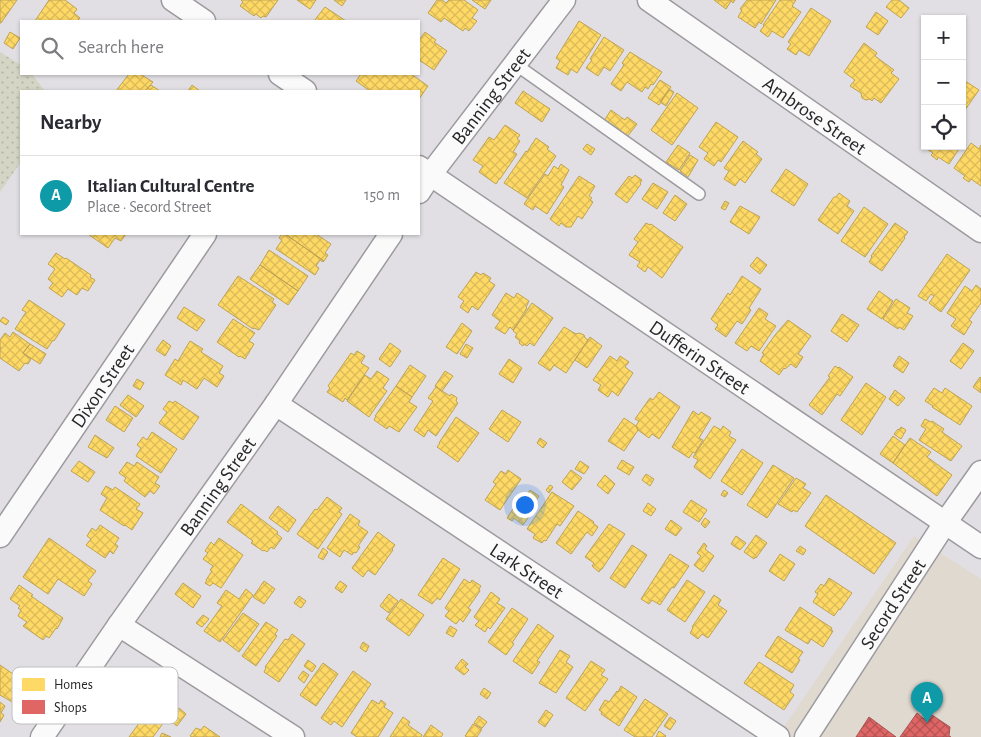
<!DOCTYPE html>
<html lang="en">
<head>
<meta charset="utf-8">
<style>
	:root { --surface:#fff; --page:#f2f2f3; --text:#2b2b33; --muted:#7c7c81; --line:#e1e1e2; --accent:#68676a }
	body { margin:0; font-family:"Alegreya Sans",sans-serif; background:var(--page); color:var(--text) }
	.controls { position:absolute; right:15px; top:15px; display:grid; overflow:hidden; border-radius:0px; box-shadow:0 1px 4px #0004 }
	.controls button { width:45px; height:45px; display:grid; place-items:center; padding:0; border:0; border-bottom:1px solid var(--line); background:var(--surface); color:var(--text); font:25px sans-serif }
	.you { position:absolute; left:524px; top:504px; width:18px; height:18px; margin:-12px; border:4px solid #fff; border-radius:50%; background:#1a73e8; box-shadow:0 0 0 8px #1a73e833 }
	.badge { display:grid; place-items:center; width:32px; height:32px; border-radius:50%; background:var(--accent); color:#fff; font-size:16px; font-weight:700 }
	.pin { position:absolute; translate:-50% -41px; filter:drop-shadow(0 1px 2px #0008) }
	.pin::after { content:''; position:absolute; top:26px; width:18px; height:15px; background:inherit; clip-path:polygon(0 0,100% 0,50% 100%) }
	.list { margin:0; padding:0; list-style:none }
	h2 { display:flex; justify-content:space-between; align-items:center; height:65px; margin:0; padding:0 20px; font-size:21px }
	h2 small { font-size:16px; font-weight:400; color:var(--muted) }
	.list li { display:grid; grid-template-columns:32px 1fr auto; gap:15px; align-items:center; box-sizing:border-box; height:80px; padding:0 20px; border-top:1px solid var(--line) }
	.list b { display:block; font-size:19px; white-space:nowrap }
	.list p { margin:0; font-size:16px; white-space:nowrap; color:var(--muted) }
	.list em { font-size:16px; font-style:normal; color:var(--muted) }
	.icon { flex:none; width:28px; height:28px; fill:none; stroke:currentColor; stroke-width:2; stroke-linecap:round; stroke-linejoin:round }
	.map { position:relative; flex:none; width:981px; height:737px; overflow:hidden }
	.search { position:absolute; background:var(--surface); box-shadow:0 1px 4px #0004; left:20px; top:20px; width:400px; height:55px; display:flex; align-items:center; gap:12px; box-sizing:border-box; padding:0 18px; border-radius:0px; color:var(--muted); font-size:19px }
	.panel { position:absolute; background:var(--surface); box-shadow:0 1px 4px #0004; left:20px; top:90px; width:400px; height:145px; border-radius:0px }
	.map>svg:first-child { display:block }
	.commercial { fill:#e0d9d0 }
	.park { fill:url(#park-dots) }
	.homes { fill:url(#homes-cross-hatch); stroke:#bea354 }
	.shops { fill:url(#shops-cross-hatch); stroke:#a85354 }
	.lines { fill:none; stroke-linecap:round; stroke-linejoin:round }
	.lane-casing { stroke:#9c9a9e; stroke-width:14 }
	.street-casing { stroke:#9c9a9e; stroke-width:25 }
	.lane { stroke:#fafafb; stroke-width:11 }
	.street { stroke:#fafafb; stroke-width:22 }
	.labels { text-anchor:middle; stroke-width:5; stroke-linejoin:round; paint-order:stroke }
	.street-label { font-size:20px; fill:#272629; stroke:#fff }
	.key { fill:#fff; stroke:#bebebf; stroke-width:1 }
	.key-label { font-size:14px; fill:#272629 }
</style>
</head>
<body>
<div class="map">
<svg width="981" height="737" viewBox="0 0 981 737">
	<defs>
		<pattern id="park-dots" width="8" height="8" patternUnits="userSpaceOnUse" patternTransform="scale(1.25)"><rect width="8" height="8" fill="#d4d5c4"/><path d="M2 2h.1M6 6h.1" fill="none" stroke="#b6b7a8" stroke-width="1.8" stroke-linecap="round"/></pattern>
		<pattern id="homes-cross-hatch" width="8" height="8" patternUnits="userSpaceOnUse" patternTransform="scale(1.25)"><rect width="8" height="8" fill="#ffd966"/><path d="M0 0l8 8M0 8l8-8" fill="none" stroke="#dbba58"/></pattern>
		<pattern id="shops-cross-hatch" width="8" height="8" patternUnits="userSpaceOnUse" patternTransform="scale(1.25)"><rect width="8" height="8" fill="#e06666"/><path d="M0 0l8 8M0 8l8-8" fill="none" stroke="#b65454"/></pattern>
	</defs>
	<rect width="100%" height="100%" fill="#e1dfe3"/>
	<!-- commercial -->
	<path class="commercial" d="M 914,536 L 981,579 L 981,737 L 777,737 Z"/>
	<!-- park -->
	<path class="park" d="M 0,52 L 21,65 L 21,74 L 32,74 L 45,91 L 21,91 L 21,162 L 0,192 Z"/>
	<!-- homes -->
	<path class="homes" d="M 0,0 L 17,0 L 1,23 L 0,23 Z
		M 49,0 L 65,0 L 77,9 L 74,13 L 80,18 L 77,21 L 35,21 Z
		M 241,0 L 278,0 L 266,17 L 263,16 L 261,18 L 256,14 L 254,16 L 240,6 L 243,2 Z
		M 297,0 L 316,0 L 310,9 Z
		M 334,0 L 346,0 L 342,6 Z
		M 437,0 L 442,0 L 446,3 L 449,0 L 464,0 L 478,10 L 472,18 L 477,21 L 469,31 L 465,28 L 463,31 L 444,18 L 441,22 L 428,13 Z
		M 472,0 L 491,0 L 485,9 Z
		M 714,0 L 735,0 L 733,3 L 731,1 L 726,9 Z
		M 747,0 L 776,0 L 761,24 L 759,22 L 755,28 L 738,17 L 742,10 L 740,9 Z
		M 780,0 L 796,0 L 792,6 L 801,12 L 783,38 L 772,31 L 768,37 L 760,31 L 764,26 L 763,25 Z
		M 892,0 L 899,0 L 909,8 L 901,18 L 886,7 Z
		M 325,7 L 346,21 L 314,21 Z
		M 811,8 L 831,21 L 809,56 L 799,50 L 796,55 L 787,49 L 791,44 L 788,42 Z
		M 876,12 L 888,21 L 878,35 L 866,27 Z
		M 579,21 L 601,35 L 577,73 L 571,69 L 568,75 L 556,68 L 560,61 L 556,58 Z
		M 10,32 L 20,38 L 13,49 L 4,43 Z
		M 425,32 L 436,40 L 434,42 L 447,51 L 434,70 L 419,60 L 419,40 Z
		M 604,37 L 624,50 L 610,71 L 604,67 L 598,76 L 586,68 L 592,60 L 590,59 Z
		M 864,43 L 877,53 L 875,56 L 894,70 L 891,73 L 899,79 L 881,103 L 874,98 L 872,101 L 870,99 L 866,100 L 862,98 L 861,93 L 850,86 L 855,80 L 844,72 Z
		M 630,52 L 662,72 L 653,85 L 651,84 L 648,89 L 645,87 L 642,92 L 627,82 L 621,91 L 611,84 L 624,65 L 622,63 Z
		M 129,74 L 140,74 L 153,82 L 145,91 L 116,91 Z
		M 361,74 L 411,74 L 428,86 L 419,99 L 419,91 L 370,91 L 356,81 Z
		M 962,79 L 979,90 L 965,110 L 962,109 Z
		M 660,80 L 671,87 L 659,105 L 648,98 Z
		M 151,85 L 160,91 L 145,91 Z
		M 192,85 L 200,91 L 188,91 Z
		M 669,89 L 674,92 L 666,106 L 660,102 Z
		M 523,91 L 550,109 L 542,122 L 515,103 Z
		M 677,93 L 698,108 L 672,145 L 651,130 Z
		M 611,110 L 625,120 L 627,117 L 637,124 L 627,137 L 604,121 Z
		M 716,122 L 738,137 L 721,162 L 718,160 L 714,166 L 704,159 L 708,153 L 699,147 Z
		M 505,125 L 520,135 L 517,139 L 520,141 L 513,152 L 517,154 L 500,179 L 499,179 L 496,184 L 479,172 L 483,166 L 473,160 L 489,137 L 494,140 Z
		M 536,138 L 549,147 L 547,149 L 556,156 L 527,198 L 504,183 L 526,151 L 527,152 Z
		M 743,141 L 758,152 L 756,154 L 762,159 L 745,183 L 740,179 L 735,186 L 724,179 L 729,171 L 724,168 Z
		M 925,142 L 925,146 L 961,146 L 949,164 L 938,157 L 937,160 L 931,155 L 933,153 L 922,146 Z
		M 971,143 L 979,149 L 981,145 L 981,186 L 971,179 L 969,182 L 963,178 L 965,176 L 954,168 Z
		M 587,144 L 595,149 L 591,155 L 583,149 Z
		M 678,145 L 690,153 L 679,170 L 666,162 Z
		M 690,155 L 698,160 L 688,177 L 680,171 Z
		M 561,164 L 569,170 L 561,185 L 564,187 L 547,214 L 535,206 L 533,210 L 524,204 L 545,174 L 548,176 L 554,166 L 558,169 Z
		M 786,169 L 808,184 L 794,206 L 771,191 Z
		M 635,175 L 642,180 L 640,183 L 641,184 L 627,203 L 615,194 L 629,176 L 632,178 Z
		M 579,176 L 595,186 L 589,196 L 592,198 L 590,200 L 593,202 L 582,219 L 578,216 L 571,227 L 566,227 L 561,223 L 559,226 L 550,219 Z
		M 653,183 L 668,192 L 657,209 L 642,199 Z
		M 839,193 L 850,201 L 847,206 L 854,211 L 838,234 L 818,220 L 834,197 L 836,197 Z
		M 675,195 L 687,204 L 675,221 L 663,213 Z
		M 725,201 L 729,203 L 725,210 L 721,208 Z
		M 740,206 L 760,217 L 749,234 L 730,222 Z
		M 864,207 L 888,224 L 865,257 L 841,241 Z
		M 646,223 L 650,225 L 651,224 L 683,247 L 662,278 L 648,267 L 645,272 L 637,266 L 640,262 L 629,255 L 638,242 L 634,239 Z
		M 895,223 L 908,232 L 904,237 L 905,238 L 882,271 L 869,262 L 872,257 L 871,256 Z
		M 88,234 L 126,234 L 121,241 L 115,238 L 108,248 Z
		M 282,234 L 285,234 L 324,261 L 323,262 L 320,260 L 316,266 L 319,268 L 315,275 L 276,249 L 282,240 L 279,238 Z
		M 285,234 L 316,234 L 331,244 L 325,253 L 328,255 L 324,261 Z
		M 269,250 L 308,276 L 298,291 L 260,265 Z
		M 56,253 L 65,259 L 66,258 L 91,275 L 90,277 L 95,280 L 88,291 L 82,288 L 77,295 L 68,289 L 62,297 L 49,288 L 53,283 L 48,279 L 55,269 L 48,264 Z
		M 947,254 L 970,270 L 941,312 L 929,303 L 934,296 L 931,294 L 926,301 L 918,296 Z
		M 757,257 L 767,265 L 760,274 L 750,266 Z
		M 260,265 L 298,291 L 288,305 L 250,279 Z
		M 476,272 L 481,275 L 483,273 L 491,278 L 489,281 L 495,285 L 478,310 L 472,306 L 468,313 L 460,307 L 464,301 L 458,297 Z
		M 238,276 L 274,299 L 272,302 L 276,305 L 259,330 L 254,328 L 253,329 L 218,305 Z
		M 742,276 L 761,289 L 749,308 L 751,310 L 742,324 L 737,321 L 726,337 L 715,329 L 718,325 L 711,319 L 728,293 L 730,295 Z
		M 976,285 L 981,289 L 981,303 L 969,320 L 972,322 L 964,335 L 951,326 L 956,319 L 947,313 L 965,286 L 972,291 Z
		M 879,291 L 893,301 L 882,319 L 867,309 Z
		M 506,293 L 514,298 L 517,293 L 529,301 L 526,307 L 527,308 L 513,330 L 510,327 L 505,334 L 495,328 L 500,321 L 492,315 Z
		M 896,299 L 910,308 L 907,313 L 913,316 L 904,330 L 899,327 L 898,329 L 883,319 Z
		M 29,300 L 65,324 L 54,341 L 53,340 L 47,349 L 15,329 L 26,312 L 22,310 Z
		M 532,303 L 553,318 L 534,346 L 530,343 L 527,346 L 524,344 L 523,346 L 519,343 L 520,341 L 515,337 L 517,334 L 513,331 Z
		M 184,307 L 205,320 L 197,331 L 177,318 Z
		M 759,308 L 768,314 L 765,319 L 776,326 L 759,351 L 751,346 L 747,351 L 735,343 Z
		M 842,314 L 859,325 L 847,342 L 831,331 Z
		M 3,317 L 9,321 L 6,325 L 0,321 Z
		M 233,319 L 255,333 L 249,341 L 254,344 L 245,359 L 240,356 L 239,357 L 217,342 Z
		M 788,320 L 811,336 L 798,354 L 803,357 L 796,368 L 791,364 L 785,369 L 784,368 L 779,375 L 760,361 L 764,354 L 762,353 L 775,335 Z
		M 462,323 L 472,331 L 457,354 L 446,347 Z
		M 564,327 L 576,334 L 579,333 L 584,335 L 585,338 L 588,340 L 566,373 L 554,365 L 550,371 L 538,363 Z
		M 13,332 L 30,344 L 23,353 L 31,359 L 28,364 L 25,363 L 19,371 L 0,358 L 0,350 L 1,348 L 0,347 L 0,340 L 5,333 L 10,337 Z
		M 590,337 L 602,346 L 587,368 L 575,360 Z
		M 163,340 L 171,346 L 165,356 L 156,350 Z
		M 190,341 L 203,349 L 201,352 L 223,366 L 219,373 L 224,376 L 217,387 L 204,378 L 197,389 L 183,380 L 181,385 L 165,375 L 175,359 L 178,361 Z
		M 390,343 L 401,351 L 390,367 L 379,359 Z
		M 963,343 L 974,351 L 961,369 L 950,361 Z
		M 30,344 L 46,354 L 40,364 L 23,353 Z
		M 466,344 L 473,348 L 467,358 L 460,354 Z
		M 357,351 L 365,356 L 361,363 L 369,368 L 347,400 L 345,398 L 343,402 L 327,392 L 330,388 L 328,386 L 351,353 L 354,355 Z
		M 610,356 L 617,361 L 620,356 L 629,362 L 625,367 L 633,373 L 618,396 L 612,391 L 608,397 L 598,390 L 601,385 L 593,380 Z
		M 899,356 L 909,363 L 903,373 L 893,366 Z
		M 509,359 L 522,368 L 513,383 L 499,374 Z
		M 410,365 L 426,376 L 412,397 L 396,386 Z
		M 835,366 L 838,368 L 839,367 L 853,377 L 840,396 L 837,394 L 822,415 L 809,405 L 830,377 L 828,376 Z
		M 377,371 L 389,379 L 383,388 L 387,391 L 369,417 L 347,401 L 365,375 L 371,379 Z
		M 445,371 L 453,376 L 442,391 L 435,386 Z
		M 980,377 L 981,378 L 981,393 L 973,387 Z
		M 137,379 L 144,383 L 140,390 L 133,386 Z
		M 866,383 L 886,397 L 862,435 L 841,420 Z
		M 396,386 L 412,397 L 409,402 L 417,407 L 399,432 L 389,426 L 387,429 L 374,420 L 376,416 L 375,416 Z
		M 436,387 L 450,396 L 451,394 L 456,397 L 457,398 L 456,401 L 458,403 L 436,436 L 428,430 L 424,437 L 414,430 L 433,401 L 428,398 Z
		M 934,388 L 942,393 L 945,388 L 972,406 L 960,425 L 932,407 L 933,406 L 925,401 Z
		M 895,390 L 905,398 L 898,406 L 889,399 Z
		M 659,392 L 680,407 L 659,439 L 652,434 L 649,438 L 638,430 L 636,426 L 639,421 L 635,419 L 650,398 L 653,400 Z
		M 128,395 L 144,406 L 136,417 L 120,405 Z
		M 169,401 L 173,403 L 175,401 L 199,417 L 183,440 L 159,423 L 167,412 L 163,409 Z
		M 115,406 L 133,418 L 124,432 L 106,420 Z
		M 502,410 L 521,422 L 508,442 L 489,429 Z
		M 693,411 L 699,415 L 701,412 L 711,418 L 699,438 L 703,440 L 695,453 L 693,452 L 689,458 L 672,447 Z
		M 456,417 L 479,433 L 458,462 L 437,447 L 440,443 L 439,443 Z
		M 624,418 L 636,426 L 638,430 L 624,451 L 608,441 Z
		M 925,419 L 931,422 L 932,421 L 944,429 L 942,432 L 962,446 L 951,461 L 919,440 L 926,429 L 921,426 Z
		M 714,426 L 721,430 L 723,426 L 731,432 L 729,436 L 736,440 L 710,479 L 694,467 L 698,460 L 693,457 Z
		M 901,427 L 906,430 L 901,439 L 894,434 L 898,429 L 899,430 Z
		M 152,432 L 177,449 L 161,473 L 136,456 L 141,448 L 137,445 L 143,437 L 147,440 Z
		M 95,435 L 114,448 L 107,458 L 88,447 Z
		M 893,436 L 905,445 L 893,463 L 880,454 Z
		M 540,438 L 547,443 L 543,448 L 537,443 Z
		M 910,438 L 931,452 L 927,457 L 952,475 L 937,496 L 893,463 Z
		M 742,449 L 763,463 L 742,495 L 721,481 Z
		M 622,460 L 634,467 L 629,475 L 617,468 Z
		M 79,461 L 95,472 L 88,482 L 71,471 Z
		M 580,461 L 589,467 L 584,474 L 575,469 Z
		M 127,462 L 134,466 L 137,462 L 159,477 L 155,483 L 160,486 L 154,494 L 150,491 L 145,497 L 124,481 L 126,478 L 119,473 Z
		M 773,465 L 794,478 L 767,518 L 747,505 Z
		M 508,470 L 521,479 L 500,510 L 485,500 L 496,484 L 493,482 L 501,471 L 506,474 Z
		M 571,470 L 582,478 L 572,490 L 562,482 Z
		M 646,474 L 654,479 L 650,486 L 642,480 Z
		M 605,475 L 615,484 L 608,494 L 597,485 Z
		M 796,478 L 806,484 L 803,488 L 811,493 L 797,512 L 793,510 L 792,512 L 778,504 Z
		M 550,485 L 553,487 L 549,493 L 546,490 Z
		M 106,486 L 113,490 L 115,487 L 140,504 L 136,509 L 143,513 L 132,530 L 125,525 L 124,526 L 100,510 L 107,498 L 101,494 Z
		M 530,490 L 539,496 L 535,502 L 538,504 L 523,525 L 514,518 L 512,521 L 507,518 L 523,494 L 526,496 Z
		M 724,490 L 728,493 L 725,497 L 721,495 Z
		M 552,492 L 574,506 L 560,526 L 557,524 L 546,541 L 544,540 L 542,543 L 533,538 L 535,534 L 527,529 Z
		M 826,495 L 896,543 L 874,574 L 805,526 Z
		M 327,497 L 342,508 L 339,512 L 342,514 L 318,549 L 297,534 L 315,509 L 317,510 Z
		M 691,500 L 707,510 L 699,522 L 683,512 Z
		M 648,503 L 656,509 L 651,516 L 643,511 Z
		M 241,504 L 278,532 L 277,534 L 282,538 L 274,549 L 271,547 L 267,552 L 264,550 L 263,551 L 251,543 L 253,541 L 227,522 Z
		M 278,506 L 296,520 L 288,532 L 269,518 Z
		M 578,511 L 594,522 L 593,523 L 598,527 L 592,536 L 587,532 L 571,554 L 556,543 Z
		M 350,514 L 360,521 L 358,525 L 368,532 L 358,546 L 360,547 L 356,553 L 354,552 L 352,555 L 344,550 L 340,557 L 327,548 Z
		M 705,518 L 710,522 L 705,528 L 701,524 Z
		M 671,520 L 682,528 L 676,536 L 665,529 Z
		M 609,524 L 625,534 L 602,569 L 601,569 L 599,572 L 592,566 L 594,563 L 585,557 Z
		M 100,525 L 119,538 L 115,544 L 118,546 L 113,554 L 110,551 L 105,558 L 86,545 L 91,539 L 87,536 L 92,528 L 96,531 Z
		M 378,532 L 395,545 L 392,549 L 393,550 L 375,575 L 368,570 L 363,577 L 352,568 Z
		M 756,535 L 767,543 L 756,558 L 755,557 L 754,559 L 744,552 Z
		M 736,536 L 746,543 L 740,550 L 731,544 Z
		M 49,538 L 96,571 L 88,581 L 92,584 L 84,596 L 58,579 L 48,594 L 23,577 Z
		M 219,538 L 243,555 L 221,588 L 213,583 L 210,586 L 205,583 L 207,580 L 206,580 L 212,571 L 210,570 L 213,566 L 203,559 L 208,553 L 205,551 L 211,542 L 214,545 Z
		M 704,543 L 707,546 L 705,549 L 714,556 L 703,572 L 694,565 L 701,556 L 697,553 Z
		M 632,545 L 647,555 L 625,588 L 610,578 Z
		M 800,546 L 806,550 L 803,555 L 796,551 Z
		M 323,548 L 328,552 L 323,560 L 318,557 Z
		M 670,554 L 689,566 L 674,588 L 672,587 L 660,605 L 652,600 L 649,604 L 641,599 Z
		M 780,554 L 795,564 L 784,581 L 769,571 Z
		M 443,558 L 460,569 L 440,600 L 437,598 L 432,604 L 418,595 Z
		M 829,578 L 852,593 L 840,610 L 839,609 L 834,616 L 813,602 L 818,594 L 815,592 L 821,584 L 824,586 Z
		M 464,579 L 470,583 L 472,580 L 481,586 L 479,589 L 480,591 L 468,608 L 471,610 L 463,622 L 460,619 L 456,624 L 445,616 L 449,611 L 445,608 Z
		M 687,580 L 705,592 L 685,622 L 667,610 Z
		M 264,581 L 275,589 L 264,604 L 253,597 Z
		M 340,581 L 347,586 L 342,593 L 335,588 Z
		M 183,583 L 201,596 L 193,608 L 175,594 Z
		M 19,585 L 33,595 L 31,596 L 63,618 L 57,629 L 56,628 L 49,638 L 46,636 L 43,640 L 23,626 L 27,622 L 18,616 L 21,610 L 18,608 L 20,606 L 10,599 Z
		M 246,589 L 253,595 L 220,642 L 204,631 L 222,606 L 217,603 L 226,590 L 239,599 Z
		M 491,592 L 500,599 L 497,603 L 505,608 L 490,629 L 488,627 L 485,632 L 475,625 L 479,621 L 474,617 Z
		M 389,594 L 398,601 L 389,613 L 380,606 Z
		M 714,595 L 721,600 L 718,605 L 727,611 L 708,638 L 702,634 L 698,639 L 690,633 L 693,628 L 692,627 Z
		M 299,596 L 306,601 L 301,608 L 294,603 Z
		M 401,599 L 424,615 L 409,636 L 386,619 Z
		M 800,607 L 832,628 L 831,630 L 833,631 L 823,647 L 811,639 L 808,644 L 785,630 Z
		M 512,608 L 528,619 L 512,643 L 514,644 L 506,655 L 488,642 Z
		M 243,613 L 259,624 L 239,652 L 223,640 Z
		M 203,615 L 209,619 L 202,627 L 196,623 Z
		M 266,622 L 278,630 L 275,634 L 277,636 L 256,666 L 242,656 Z
		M 538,624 L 554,636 L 537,661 L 540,662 L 532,674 L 513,661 Z
		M 450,626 L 457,630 L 453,637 L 446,633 Z
		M 292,634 L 305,644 L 279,682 L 264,672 L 266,668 L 265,667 L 285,639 L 288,640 Z
		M 778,636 L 803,652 L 798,659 L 800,660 L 792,673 L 765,656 Z
		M 363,642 L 369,646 L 366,652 L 360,648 Z
		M 560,650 L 570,656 L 566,662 L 573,667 L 556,693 L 539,683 Z
		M 462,659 L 468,664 L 465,667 L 469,670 L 464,675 L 455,668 Z
		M 308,660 L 316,666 L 312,672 L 304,666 Z
		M 591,661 L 605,670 L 601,675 L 608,679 L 585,711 L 566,698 Z
		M 759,662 L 794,685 L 790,692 L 794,695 L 784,710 L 744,683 Z
		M 323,663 L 338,674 L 316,706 L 300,695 Z
		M 0,665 L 23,681 L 18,689 L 22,691 L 14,703 L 0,695 Z
		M 303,671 L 309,675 L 304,683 L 298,678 Z
		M 353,671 L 371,684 L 342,727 L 334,721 L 331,725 L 321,718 Z
		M 621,686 L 637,697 L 619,726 L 601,714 L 602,712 L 599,710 L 605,700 L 609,702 L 617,691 L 618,692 Z
		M 484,688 L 491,693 L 487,699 L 480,694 Z
		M 645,699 L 668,714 L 652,737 L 635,737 L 624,730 Z
		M 372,700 L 379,704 L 381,700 L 386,704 L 384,707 L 393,713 L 378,737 L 357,737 L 351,733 Z
		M 0,702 L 5,706 L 1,713 L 4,715 L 0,722 Z
		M 179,708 L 186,714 L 177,726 L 169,720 Z
		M 546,710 L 553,715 L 545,727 L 538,722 Z
		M 148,711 L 164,722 L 153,737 L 129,737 Z
		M 479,716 L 487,722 L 482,728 L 474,723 Z
		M 403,717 L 410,722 L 408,725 L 422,735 L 421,737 L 390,737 Z
		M 670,717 L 676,721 L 670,730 L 664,726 Z
		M 473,724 L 482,729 L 477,737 L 467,737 L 465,736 Z
		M 431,725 L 443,734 L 441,737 L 423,737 Z
		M 204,726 L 220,737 L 192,737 L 190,736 L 196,728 L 201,730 Z
		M 659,731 L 666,736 L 665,737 L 656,737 Z
		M 162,733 L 171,737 L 160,737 Z"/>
	<!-- shops -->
	<path class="shops" d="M 917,713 L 924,719 L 932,715 L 950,727 L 949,736 L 951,737 L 900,737 Z
		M 869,717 L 896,737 L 856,737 Z"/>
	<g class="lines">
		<defs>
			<path id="lane" d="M 515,64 L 699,194"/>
			<g id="street">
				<path d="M 173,0 L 204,21"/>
				<path id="s1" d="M 649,0 L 981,231"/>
				<path d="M 280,74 L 305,91"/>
				<path id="s2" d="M 419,167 L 981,547"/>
				<path id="s3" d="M 419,192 L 430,175 L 564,0"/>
				<path id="s4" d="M 276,404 L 778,737"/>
				<path id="s5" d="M 0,536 L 205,234"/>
				<path d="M 119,625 L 293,737"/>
				<path id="s6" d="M 42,737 L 119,625 L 276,404 L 391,234"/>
				<path id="s7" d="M 806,737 L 945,523 L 981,472"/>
			</g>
		</defs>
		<!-- lane casing -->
		<use href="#lane" class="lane-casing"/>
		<!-- street casing -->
		<use href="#street" class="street-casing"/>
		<!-- lane -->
		<use href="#lane" class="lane"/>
		<!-- street -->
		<use href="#street" class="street"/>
	</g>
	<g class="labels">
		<!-- street labels -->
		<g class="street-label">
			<text dy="7" stroke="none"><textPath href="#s3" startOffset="120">Banning Street</textPath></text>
			<text dy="7" stroke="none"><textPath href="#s1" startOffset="202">Ambrose Street</textPath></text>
			<text dy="7" stroke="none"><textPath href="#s2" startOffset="339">Dufferin Street</textPath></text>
			<text dy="7" stroke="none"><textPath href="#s5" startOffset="182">Dixon Street</textPath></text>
			<text dy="7" stroke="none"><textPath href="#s6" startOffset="306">Banning Street</textPath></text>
			<text dy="7" stroke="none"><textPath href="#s4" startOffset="301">Lark Street</textPath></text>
			<text dy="7" stroke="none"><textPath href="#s7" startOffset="159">Secord Street</textPath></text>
		</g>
	</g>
	<!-- legend -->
	<rect x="12" y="667" width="166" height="57" rx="8" class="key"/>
	<rect x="22" y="678" width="23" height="13" fill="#ffd966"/>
	<rect x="22" y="700" width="23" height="14" fill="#e06666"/>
	<g class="key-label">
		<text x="54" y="689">Homes</text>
		<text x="54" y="712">Shops</text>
	</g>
</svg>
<div class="controls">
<button>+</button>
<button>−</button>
<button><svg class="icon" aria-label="locate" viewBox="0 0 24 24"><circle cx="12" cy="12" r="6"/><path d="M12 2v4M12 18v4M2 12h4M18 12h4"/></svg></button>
</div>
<div class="you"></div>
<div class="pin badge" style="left:927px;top:723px;background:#0f9aa8">A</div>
<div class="search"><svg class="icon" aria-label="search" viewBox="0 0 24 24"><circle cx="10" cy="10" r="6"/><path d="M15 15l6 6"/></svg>Search here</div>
<section class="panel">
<h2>Nearby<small></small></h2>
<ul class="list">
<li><span class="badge" style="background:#0f9aa8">A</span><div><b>Italian Cultural Centre</b><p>Place · Secord Street</p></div><em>150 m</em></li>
</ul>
</section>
</div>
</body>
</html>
